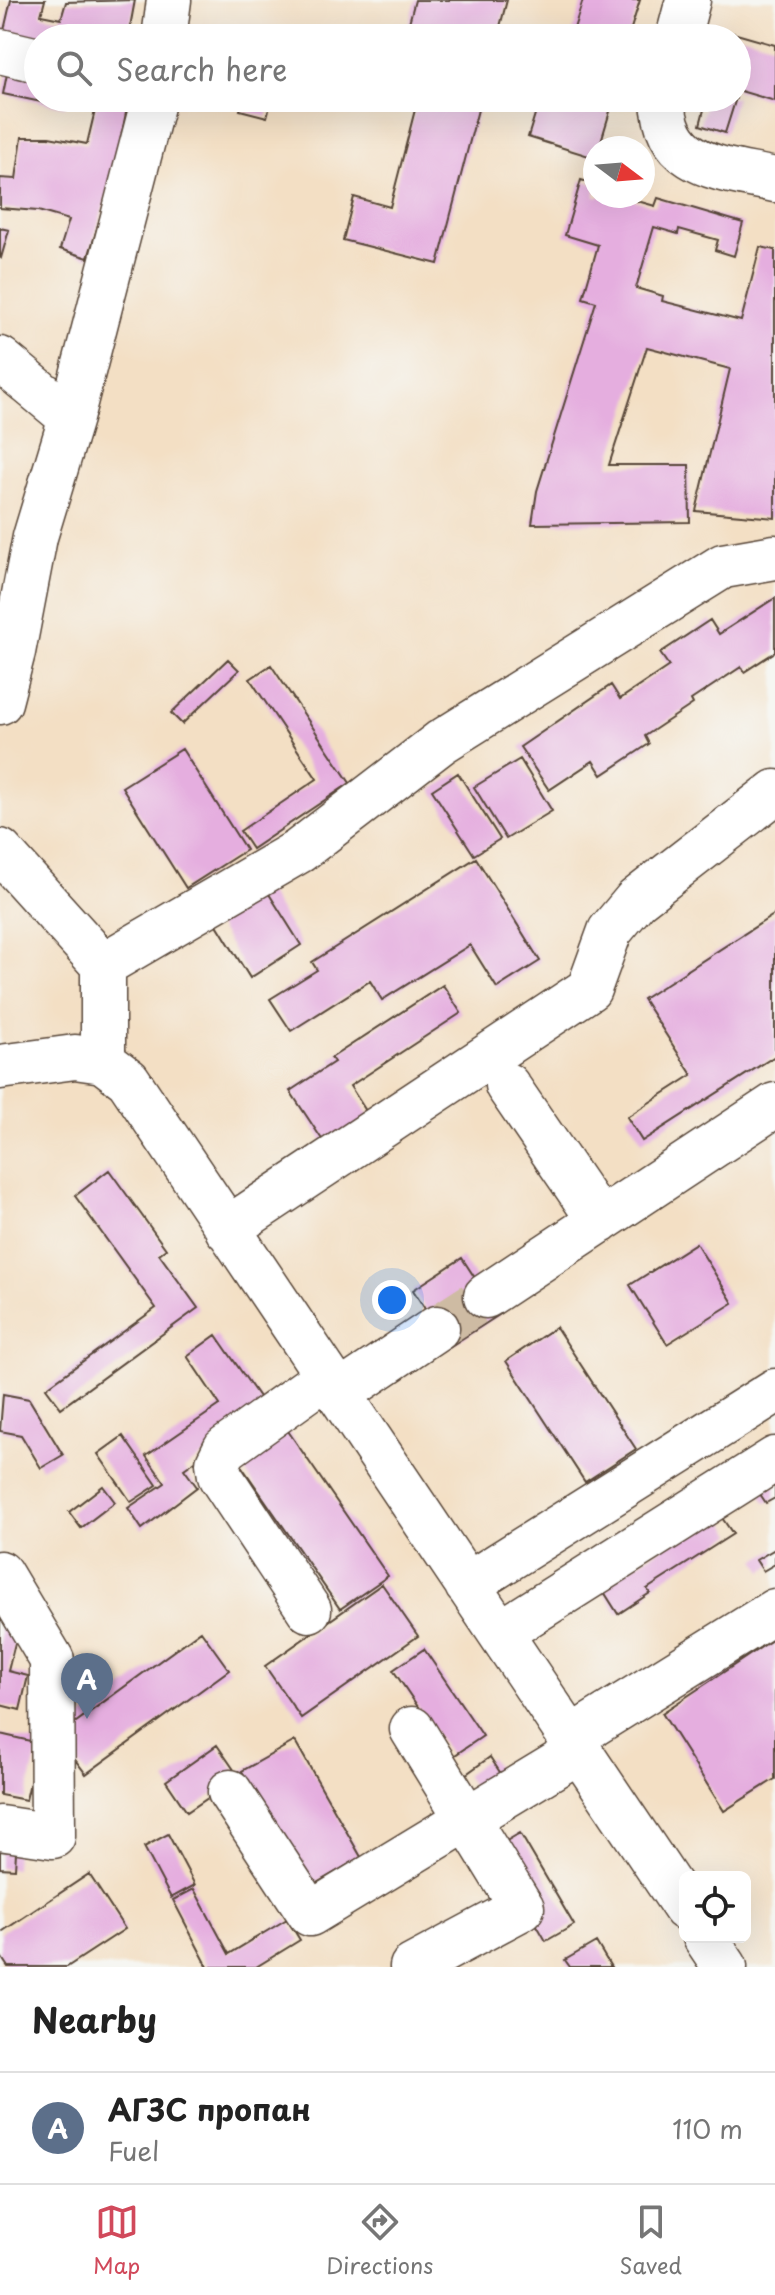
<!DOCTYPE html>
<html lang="en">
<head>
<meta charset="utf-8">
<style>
	:root { --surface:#fff; --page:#f2f2f2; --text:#222; --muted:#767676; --line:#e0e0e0; --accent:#d1495b }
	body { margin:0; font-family:"Playpen Sans",sans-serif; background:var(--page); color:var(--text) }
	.controls { position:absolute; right:24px; bottom:24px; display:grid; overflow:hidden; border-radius:12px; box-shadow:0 8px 32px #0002 }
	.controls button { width:72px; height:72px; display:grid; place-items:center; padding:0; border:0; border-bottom:2px solid var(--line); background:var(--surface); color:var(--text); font:40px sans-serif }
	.compass { position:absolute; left:583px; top:136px; width:72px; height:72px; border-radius:50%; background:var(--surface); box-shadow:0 8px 32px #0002; rotate:106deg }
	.you { position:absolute; left:392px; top:1300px; width:28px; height:28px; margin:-20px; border:6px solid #fff; border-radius:50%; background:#1a73e8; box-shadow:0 0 0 12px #1a73e833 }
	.badge { display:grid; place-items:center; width:52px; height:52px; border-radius:50%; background:var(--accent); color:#fff; font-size:26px; font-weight:700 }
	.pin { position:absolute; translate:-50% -66px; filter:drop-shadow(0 2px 4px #0008) }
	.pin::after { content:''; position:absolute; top:42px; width:28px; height:24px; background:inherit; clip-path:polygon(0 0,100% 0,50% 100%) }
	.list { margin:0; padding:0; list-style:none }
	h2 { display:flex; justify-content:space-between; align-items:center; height:104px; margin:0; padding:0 32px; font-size:34px }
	h2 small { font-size:26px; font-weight:400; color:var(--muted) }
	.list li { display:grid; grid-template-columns:52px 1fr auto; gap:24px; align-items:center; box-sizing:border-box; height:112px; padding:0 32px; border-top:2px solid var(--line) }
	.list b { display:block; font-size:30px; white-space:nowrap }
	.list p { margin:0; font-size:26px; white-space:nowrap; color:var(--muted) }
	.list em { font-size:26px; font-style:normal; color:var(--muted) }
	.icon { flex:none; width:44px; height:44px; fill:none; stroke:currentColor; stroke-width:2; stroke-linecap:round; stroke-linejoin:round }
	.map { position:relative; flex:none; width:775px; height:1967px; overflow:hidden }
	.search { position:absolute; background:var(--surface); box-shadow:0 8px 32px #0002; left:24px; right:24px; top:24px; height:88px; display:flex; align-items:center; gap:20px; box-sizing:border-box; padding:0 28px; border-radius:44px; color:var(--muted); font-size:30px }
	.sheet { height:216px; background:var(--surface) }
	nav { display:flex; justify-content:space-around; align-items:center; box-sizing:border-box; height:112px; border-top:2px solid var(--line); background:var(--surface); font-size:22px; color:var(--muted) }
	nav a { display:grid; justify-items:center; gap:4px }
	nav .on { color:var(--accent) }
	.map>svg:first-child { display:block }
	.building { fill:#e5aedf }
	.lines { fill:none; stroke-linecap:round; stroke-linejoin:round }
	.minor-tunnel { stroke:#cebba3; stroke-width:44; stroke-dasharray:44 22; stroke-linecap:butt }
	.minor-casing { stroke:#574537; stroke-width:47 }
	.minor { stroke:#fff; stroke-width:44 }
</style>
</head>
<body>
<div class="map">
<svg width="775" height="1967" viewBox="0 0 775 1967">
	<rect width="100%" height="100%" fill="#f6f6f2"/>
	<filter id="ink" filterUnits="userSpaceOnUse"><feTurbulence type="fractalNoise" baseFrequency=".0125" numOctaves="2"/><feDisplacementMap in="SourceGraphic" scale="16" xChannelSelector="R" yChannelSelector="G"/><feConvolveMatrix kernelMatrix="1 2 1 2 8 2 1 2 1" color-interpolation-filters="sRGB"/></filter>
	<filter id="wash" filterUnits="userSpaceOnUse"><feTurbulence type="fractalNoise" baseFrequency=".006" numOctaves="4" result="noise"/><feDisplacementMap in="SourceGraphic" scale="32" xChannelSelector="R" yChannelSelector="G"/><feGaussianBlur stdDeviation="1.8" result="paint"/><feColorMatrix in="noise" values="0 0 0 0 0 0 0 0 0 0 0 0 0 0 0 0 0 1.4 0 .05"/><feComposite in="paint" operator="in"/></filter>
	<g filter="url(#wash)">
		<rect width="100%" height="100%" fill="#f3dfc4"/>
		<g id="blocks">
			<!-- building -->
			<path class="building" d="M 11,0 L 45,0 L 41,15 L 61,19 L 66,2 L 135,0 L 128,38 L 2,39 Z
				M 415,0 L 507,0 L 497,38 L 405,38 Z
				M 583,0 L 640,0 L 628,38 L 571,38 Z
				M 726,31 L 775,45 L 775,101 L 737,90 L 737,38 L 724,38 Z
				M 9,64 L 38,71 L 38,98 L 67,98 L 65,107 L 3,94 Z
				M 87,98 L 129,98 L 114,172 L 88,258 L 60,249 L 69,220 L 38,211 L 0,208 L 0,178 L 16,179 L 22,137 L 49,137 L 87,144 L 97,102 Z
				M 244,98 L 272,98 L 267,117 L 240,110 Z
				M 418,98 L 481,98 L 438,264 L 343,240 L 354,197 L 390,207 Z
				M 540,98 L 614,98 L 599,148 L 595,148 L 595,158 L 528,137 Z
				M 707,98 L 736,98 L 725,133 L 700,125 Z
				M 581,180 L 595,184 L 595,196 L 620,196 L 655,206 L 658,198 L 743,223 L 734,256 L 715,250 L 718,240 L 679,229 L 678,234 L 654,227 L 636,288 L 663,296 L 662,301 L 741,321 L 760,247 L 775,250 L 775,518 L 696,511 L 730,369 L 647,347 L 609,465 L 689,465 L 690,522 L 532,524 L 537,491 L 596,302 L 583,298 L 598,245 L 565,235 Z
				M 0,228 L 9,230 L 1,258 L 0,257 Z
				M 775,598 L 775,652 L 744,672 L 741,667 L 691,700 L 693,704 L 645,736 L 649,744 L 602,775 L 593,761 L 549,790 L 520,747 L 611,685 L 620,699 L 669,666 L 660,653 L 710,620 L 719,634 Z
				M 228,659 L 239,670 L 182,724 L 171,713 Z
				M 271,665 L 350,783 L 252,849 L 240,831 L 317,779 L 250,679 Z
				M 182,749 L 246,850 L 186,888 L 122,787 Z
				M 520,759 L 552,811 L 506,839 L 474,787 Z
				M 458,773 L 500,839 L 474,855 L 432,790 Z
				M 476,858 L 540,961 L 497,988 L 470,945 L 382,1000 L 370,981 L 291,1031 L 270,999 L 317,970 L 312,962 Z
				M 264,886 L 301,945 L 250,978 L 213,918 Z
				M 775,914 L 775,1056 L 642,1141 L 627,1117 L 692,1075 L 643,999 Z
				M 443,985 L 461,1013 L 350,1086 L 375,1125 L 331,1153 L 290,1091 L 334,1062 L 331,1058 Z
				M 109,1170 L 166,1249 L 159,1254 L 198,1308 L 61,1408 L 46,1388 L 156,1308 L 75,1196 Z
				M 696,1243 L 733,1303 L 667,1344 L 630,1285 Z
				M 462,1258 L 499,1315 L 449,1347 L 413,1290 Z
				M 556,1327 L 636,1449 L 585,1482 L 506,1361 Z
				M 216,1335 L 268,1410 L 184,1469 L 197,1487 L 142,1529 L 128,1508 L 165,1483 L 146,1456 L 220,1405 L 187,1356 Z
				M 3,1394 L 29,1399 L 63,1455 L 41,1468 L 21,1435 L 0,1431 Z
				M 286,1428 L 388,1576 L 340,1609 L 238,1461 Z
				M 123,1436 L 157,1485 L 131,1502 L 98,1454 Z
				M 775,1485 L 775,1498 L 766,1503 L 760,1494 Z
				M 103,1486 L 115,1502 L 81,1528 L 69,1512 Z
				M 718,1512 L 733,1534 L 647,1589 L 650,1593 L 618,1614 L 601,1587 Z
				M 775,1549 L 775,1564 L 763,1571 L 756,1560 Z
				M 382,1584 L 418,1636 L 301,1718 L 265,1666 Z
				M 0,1618 L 20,1623 L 8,1671 L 28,1676 L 20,1710 L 0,1705 Z
				M 201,1631 L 229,1670 L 86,1774 L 57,1736 Z
				M 775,1638 L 775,1779 L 724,1811 L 662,1713 Z
				M 424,1649 L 483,1736 L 452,1757 L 393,1670 Z
				M 0,1734 L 39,1743 L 26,1800 L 0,1795 Z
				M 295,1741 L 361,1857 L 308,1888 L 242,1771 Z
				M 217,1745 L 239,1777 L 187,1812 L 166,1781 Z
				M 490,1757 L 507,1783 L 481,1800 L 465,1775 Z
				M 520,1833 L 574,1925 L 546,1941 L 493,1849 Z
				M 168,1834 L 195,1885 L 171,1898 L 144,1847 Z
				M 0,1851 L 16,1852 L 15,1869 L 0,1868 Z
				M 89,1874 L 125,1929 L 67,1967 L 8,1967 L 0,1955 L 0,1933 Z
				M 194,1889 L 229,1954 L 287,1919 L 300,1940 L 256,1967 L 208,1967 L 173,1900 Z
				M 596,1942 L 611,1967 L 570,1967 L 565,1960 Z"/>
		</g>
	</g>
	<g filter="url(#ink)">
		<use href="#blocks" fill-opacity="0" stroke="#574537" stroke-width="2"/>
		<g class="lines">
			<!-- minor-tunnel -->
			<path class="minor-tunnel" d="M 437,1328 L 486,1296"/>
			<defs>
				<path id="minor" d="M 164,38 L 169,0
					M 678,38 L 688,0
					M 0,51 L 38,60
					M 663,98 C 665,168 720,168 775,180
					M 0,359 L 71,418
					M 0,702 L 13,652 L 35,537 L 71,418 L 154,98
					M 0,851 L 103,965 L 103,1061
					M 103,965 L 299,851 L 441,742 L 723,566 L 775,557
					M 0,1067 L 75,1057 L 103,1061 L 128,1080 L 685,1908
					M 507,1085 L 600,1221
					M 227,1229 L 589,989 L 610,931 L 636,900 L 775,792
					M 486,1296 L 775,1105
					M 339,1394 L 437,1328
					M 0,1573 L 52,1660 L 53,1836 L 0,1828
					M 467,1585 L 775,1391
					M 309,1610 L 220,1476 L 218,1463 L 225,1449 L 327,1376
					M 500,1633 L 775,1459
					M 571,1738 L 775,1611
					M 230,1792 L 310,1914 L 579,1751
					M 705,1937 L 725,1967
					M 412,1967 L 522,1908 L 412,1729"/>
			</defs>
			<!-- minor casing -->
			<use href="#minor" class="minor-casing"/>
			<!-- minor -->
			<use href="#minor" class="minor"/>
		</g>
	</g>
</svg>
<div class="controls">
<button><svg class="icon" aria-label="locate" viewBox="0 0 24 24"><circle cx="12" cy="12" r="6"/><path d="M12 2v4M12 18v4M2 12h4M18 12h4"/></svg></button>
</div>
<svg class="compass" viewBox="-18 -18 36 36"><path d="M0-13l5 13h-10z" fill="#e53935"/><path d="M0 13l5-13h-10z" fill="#767676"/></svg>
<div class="you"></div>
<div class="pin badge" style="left:87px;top:1719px;background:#5c6f8a">A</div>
<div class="search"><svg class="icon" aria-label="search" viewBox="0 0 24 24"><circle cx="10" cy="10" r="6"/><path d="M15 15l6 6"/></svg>Search here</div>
</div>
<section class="sheet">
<h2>Nearby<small></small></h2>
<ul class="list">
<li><span class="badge" style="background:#5c6f8a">A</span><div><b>АГЗС пропан</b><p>Fuel</p></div><em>110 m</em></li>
</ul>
</section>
<nav>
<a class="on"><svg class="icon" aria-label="map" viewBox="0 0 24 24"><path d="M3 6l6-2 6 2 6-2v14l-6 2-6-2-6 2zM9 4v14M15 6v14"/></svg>Map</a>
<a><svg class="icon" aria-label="directions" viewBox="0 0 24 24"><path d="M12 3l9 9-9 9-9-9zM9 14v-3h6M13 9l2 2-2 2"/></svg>Directions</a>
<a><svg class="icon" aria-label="saved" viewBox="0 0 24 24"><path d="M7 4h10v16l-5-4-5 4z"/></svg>Saved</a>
</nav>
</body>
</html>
